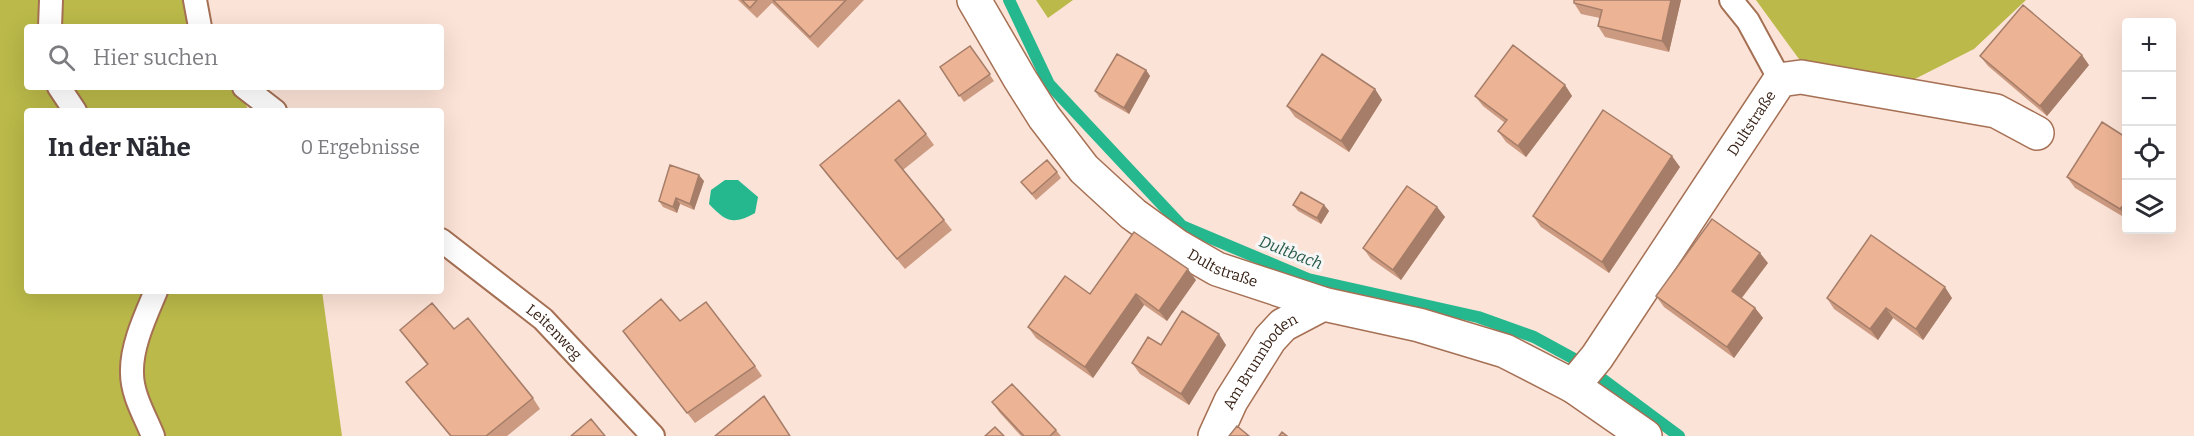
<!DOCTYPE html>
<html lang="de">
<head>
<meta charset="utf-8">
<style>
	:root { --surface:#fff; --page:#f7f7f7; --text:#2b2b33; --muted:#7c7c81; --line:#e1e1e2 }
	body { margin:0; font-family:Bitter,serif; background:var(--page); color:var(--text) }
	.controls { position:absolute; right:18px; top:18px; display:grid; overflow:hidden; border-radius:6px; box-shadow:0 6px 24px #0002 }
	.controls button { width:54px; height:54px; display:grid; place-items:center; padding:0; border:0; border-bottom:2px solid var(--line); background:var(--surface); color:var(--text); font:30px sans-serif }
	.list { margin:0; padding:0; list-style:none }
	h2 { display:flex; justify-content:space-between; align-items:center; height:78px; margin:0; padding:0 24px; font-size:26px }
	h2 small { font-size:20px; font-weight:400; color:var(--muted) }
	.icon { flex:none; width:33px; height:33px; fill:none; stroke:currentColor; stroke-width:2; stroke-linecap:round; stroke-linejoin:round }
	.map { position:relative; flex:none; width:2194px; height:436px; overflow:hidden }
	.search { position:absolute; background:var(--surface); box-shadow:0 6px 24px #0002; left:24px; top:24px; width:420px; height:66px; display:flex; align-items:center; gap:15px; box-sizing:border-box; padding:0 21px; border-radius:6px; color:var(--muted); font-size:22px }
	.panel { position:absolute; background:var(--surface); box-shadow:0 6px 24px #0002; left:24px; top:108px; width:420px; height:186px; border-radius:6px }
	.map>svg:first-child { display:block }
	.forest { fill:#bab949 }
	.water { fill:#25b88f }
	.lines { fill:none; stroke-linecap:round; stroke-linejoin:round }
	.stream { stroke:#25b88f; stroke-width:12 }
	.service-casing { stroke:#a57054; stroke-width:26 }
	.minor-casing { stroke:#a57054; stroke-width:36 }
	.service { stroke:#fff; stroke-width:22 }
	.minor { stroke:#fff; stroke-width:33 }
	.wall { fill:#cb9a80 }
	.shaded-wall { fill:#a57d68 }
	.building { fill:#ecb395; stroke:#a57d68; stroke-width:1.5 }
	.labels { text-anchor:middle; stroke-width:6; stroke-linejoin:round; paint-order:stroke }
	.street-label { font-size:15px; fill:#382217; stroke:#f6f6f6 }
	.water-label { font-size:16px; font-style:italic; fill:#275c4a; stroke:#f6f6f6 }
</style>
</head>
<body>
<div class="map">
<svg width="2194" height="436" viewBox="0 0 2194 436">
	<rect width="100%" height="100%" fill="#fce3d7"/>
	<!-- forest -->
	<path class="forest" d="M 0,0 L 194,0 L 207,27 L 27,27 L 27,87 L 237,87 L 249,111 L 27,111 L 27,291 L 322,291 L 342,436 L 0,436 Z
		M 1036,0 L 1073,0 L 1048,18 Z
		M 1756,0 L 2026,0 L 1974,49 L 1901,86 L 1807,70 Z"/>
	<!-- water -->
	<path class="water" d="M 725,180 L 738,180 L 758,197 L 755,213 C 733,225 726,222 709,204 L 711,190 Z"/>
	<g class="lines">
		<!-- stream -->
		<path class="stream" d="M 1009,0 L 1049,84 L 1182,226 L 1308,279 L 1478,317 L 1534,337 L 1578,361 L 1679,436"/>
		<defs>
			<g id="service">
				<path d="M 195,0 L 200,27"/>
				<path d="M 1731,0 L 1748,21 L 1780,80"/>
				<path d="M 50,27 L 51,0"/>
				<path d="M 59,87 L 75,111"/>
				<path d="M 244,87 L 275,111"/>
				<path id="s1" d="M 441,240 L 543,319 L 653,436"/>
				<path d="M 153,436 C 145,416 132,395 132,373 C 131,346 146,315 156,291"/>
			</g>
			<g id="minor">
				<path id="s2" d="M 974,0 L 1020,79 L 1044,117 L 1084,169 L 1133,214 L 1177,246 L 1217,269 L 1323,304 L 1419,325 L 1505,351 L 1573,386 L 1645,436"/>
				<path id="s3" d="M 1573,386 L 1597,357 L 1780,80 L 1801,77 L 1996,111 L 2037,133"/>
				<path id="s4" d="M 1215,436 L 1231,401 L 1270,339 L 1283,325 L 1323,304"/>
			</g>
		</defs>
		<!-- service casing -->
		<use href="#service" class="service-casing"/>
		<!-- minor casing -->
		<use href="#minor" class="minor-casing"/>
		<!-- service -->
		<use href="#service" class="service"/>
		<!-- minor -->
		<use href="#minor" class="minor"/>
	</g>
	<!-- wall -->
	<path class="wall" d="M 738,0 L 864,0 L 818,48 L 772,3 L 757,18 Z
		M 1681,0 L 1669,52 L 1605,37 L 1598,26 L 1600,18 L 1581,14 L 1574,3 Z
		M 970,46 L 994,81 L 964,102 L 940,67 Z
		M 1980,56 L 2089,65 L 2047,116 L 1988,66 Z
		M 1146,70 L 1150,76 L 1129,114 L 1099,97 L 1095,91 Z
		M 1565,85 L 1572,96 L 1526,157 L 1506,142 L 1498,131 L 1505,123 L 1483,106 L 1475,96 Z
		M 1375,89 L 1382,100 L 1349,152 L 1295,117 L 1287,106 Z
		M 926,134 L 934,145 L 903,170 L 944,220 L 952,230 L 905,269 L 828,176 L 820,165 Z
		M 2127,138 L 2127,219 L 2075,188 L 2067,177 Z
		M 1680,167 L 1609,273 L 1541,227 L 1533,216 Z
		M 1057,172 L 1061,178 L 1036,200 L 1021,182 Z
		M 704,181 L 694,210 L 680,204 L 677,213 L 663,207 L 659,201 Z
		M 1293,205 L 1324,205 L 1329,211 L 1321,224 L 1298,211 Z
		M 1437,207 L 1445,217 L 1401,280 L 1371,259 L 1363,248 Z
		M 1768,263 L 1742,298 L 1755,308 L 1763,318 L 1734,358 L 1664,307 L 1656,296 Z
		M 1196,280 L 1167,321 L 1144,305 L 1093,378 L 1036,338 L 1028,327 L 1090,294 Z
		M 1827,298 L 1952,298 L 1923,340 L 1893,318 L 1878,340 L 1834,309 Z
		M 680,321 L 755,366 L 762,376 L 695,423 L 623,331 Z
		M 454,329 L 533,398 L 540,409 L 507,436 L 450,436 L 414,392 L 406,382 L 427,365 L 400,330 Z
		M 1161,345 L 1226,345 L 1189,405 L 1140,374 L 1132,363 Z
		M 992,402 L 1056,430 L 1061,436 L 1021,436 L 1000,413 Z"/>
	<!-- shaded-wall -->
	<path class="shaded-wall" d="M 1671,0 L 1681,0 L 1669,52 L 1662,41 Z
		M 2082,55 L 2089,65 L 2047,116 L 2040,106 Z
		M 1146,70 L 1150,76 L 1129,114 L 1124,108 Z
		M 1565,85 L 1572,96 L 1526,157 L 1518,146 Z
		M 1375,89 L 1382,100 L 1349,152 L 1341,141 Z
		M 1672,156 L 1680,167 L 1609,273 L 1602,262 Z
		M 699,175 L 704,181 L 694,210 L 690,204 Z
		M 676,198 L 680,204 L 677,213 L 673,207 Z
		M 2127,200 L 2127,218 L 2120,209 Z
		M 1324,205 L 1329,211 L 1321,224 L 1317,218 Z
		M 1437,207 L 1445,217 L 1401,280 L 1393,270 Z
		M 1760,253 L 1768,263 L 1739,301 L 1732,291 Z
		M 1188,269 L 1196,280 L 1167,321 L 1159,311 Z
		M 1945,287 L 1952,298 L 1923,340 L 1916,329 Z
		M 1136,294 L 1144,305 L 1093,378 L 1085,367 Z
		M 1755,308 L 1763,318 L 1734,358 L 1727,347 Z
		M 1886,308 L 1893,318 L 1878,340 L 1870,329 Z
		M 1219,334 L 1226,345 L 1189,405 L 1181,394 Z"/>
	<!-- building -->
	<path class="building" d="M 742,0 L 757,0 L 750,8 Z
		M 773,0 L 846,0 L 810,37 Z
		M 1574,0 L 1671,0 L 1662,41 L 1598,26 L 1602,10 L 1574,3 Z
		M 2023,5 L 2082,55 L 2040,106 L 1980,56 Z
		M 1513,45 L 1565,85 L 1518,146 L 1498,131 L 1507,120 L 1475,96 Z
		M 970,46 L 990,74 L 959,96 L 940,67 Z
		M 1117,54 L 1146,70 L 1124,108 L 1095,91 Z
		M 1322,54 L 1375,89 L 1341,141 L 1287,106 Z
		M 899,100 L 926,134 L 895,160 L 944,220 L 897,259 L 820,165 Z
		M 1603,110 L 1672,156 L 1602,262 L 1533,216 Z
		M 2102,122 L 2127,138 L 2127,200 L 2120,209 L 2067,177 Z
		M 1047,160 L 1057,172 L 1032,194 L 1021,182 Z
		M 670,165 L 699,175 L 690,204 L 676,198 L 673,207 L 659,201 Z
		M 1407,186 L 1437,207 L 1393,270 L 1363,248 Z
		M 1301,192 L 1324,205 L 1317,218 L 1293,205 Z
		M 1712,219 L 1760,253 L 1732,291 L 1755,308 L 1727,347 L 1656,296 Z
		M 1134,232 L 1188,269 L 1159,311 L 1136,294 L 1085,367 L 1028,327 L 1065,276 L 1090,294 Z
		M 1871,235 L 1945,287 L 1916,329 L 1886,308 L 1870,329 L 1827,298 Z
		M 661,299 L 680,321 L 706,302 L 755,366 L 687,413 L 623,331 Z
		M 432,303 L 454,329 L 468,318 L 533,398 L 486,436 L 451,436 L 406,382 L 428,364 L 400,330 Z
		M 1182,311 L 1219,334 L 1181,394 L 1132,363 L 1148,337 L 1161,345 Z
		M 1012,384 L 1056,430 L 1050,436 L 1024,436 L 992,402 Z
		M 764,396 L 790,436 L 715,436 Z
		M 591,419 L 605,436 L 571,436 Z
		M 1237,426 L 1249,436 L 1229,436 Z
		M 995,427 L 1004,436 L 985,436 Z
		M 1282,432 L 1287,436 L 1279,436 Z"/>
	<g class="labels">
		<!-- street labels -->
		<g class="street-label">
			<text dy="5" stroke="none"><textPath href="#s3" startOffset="318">Dultstraße</textPath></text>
			<text dy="5" stroke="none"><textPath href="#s2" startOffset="374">Dultstraße</textPath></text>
			<text dy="5" stroke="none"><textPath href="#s1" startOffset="146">Leitenweg</textPath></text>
			<text dy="5" stroke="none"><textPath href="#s4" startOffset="88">Am Brunnboden</textPath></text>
		</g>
		<!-- water labels -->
		<g class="water-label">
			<text transform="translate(1291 252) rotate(21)" y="6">Dultbach</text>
		</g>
	</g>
</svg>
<div class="controls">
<button>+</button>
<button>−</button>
<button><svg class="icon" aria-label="locate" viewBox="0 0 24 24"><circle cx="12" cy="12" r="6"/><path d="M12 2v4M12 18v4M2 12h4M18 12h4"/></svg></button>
<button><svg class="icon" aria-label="layers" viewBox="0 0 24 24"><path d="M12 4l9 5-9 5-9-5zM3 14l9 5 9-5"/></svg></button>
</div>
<div class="search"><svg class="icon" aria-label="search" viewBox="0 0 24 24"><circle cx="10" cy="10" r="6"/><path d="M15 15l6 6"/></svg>Hier suchen</div>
<section class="panel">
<h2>In der Nähe<small>0 Ergebnisse</small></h2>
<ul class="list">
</ul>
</section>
</div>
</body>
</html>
